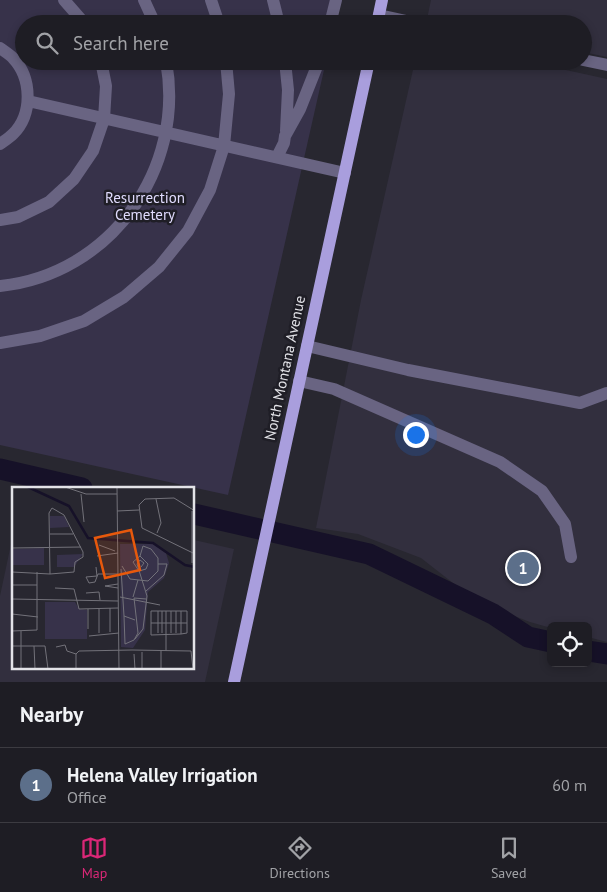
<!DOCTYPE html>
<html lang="en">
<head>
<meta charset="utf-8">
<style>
	:root { --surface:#1e1d24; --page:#2b2a31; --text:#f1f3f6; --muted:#a1a2a6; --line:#3c3b41; --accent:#db2777 }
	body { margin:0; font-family:"PT Sans",sans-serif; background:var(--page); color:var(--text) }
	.controls { position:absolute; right:15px; bottom:15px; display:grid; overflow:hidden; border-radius:8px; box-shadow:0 2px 8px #0003 }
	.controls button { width:45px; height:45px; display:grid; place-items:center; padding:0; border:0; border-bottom:1px solid var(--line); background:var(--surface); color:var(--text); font:25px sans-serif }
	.you { position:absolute; left:415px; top:434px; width:18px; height:18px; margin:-12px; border:4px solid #fff; border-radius:50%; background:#1a73e8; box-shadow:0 0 0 8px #1a73e833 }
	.badge { display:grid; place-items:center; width:32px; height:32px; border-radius:50%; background:var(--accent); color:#fff; font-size:16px; font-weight:700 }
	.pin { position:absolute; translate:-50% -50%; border:2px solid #fff; box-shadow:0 1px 5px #0006 }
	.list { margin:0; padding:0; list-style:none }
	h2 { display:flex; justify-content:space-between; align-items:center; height:65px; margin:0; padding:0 20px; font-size:21px }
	h2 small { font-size:16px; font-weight:400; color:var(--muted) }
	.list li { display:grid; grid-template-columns:32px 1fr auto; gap:15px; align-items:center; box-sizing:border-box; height:75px; padding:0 20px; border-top:1px solid var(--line) }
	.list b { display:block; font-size:19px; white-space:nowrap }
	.list p { margin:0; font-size:16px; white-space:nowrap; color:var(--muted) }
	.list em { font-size:16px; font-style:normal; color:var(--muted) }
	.icon { flex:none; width:28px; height:28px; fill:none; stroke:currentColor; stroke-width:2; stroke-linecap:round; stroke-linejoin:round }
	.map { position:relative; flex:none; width:607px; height:682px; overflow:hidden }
	.search { position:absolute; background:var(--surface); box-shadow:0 2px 8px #0003; left:15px; right:15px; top:15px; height:55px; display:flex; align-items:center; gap:12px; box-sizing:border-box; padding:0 18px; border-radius:28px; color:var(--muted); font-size:19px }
	.sheet { height:140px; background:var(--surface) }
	nav { display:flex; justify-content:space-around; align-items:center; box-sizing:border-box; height:70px; border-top:1px solid var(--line); background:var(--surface); font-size:14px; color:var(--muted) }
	nav a { display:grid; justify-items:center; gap:2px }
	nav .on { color:var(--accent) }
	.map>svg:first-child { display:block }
	.built { fill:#322f3e }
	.green { fill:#37324a }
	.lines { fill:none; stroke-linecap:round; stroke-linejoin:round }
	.canal { stroke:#161128; stroke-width:21 }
	.minor { stroke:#696482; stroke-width:12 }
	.major { stroke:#a99edd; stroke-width:12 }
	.labels { text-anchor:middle; stroke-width:5; stroke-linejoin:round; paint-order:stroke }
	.park-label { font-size:15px; fill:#e0dbfd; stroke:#1f1e26 }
	.street-label { font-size:15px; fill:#e3e3e8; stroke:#1f1e26 }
	.inset-river { fill:none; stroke:#161128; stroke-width:2.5 }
	.inset-road { fill:none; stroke:#73727a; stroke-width:1 }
	.view { fill:#e8590c; fill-opacity:0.15; stroke:#e8590c; stroke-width:2.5 }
	.inset-edge { fill:none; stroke:#e3e3e8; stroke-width:2.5 }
</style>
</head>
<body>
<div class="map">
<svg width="607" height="682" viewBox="0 0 607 682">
	<rect width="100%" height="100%" fill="#282730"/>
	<!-- built -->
	<path class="built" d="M 431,0 L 607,0 L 607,57 L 583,52 L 583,24 L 449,24 L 427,19 Z
		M 415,61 L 525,61 L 607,79 L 607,642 L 588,637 L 588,626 L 551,626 L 551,628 L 530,622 L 494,608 L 462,590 L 421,558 L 358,534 L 316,528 L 361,300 Z
		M 14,530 L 14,668 L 194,668 L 194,540 L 234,549 L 205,682 L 0,682 L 0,596 Z"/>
	<!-- green -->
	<path class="green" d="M 0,0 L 340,0 L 335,24 L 24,24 L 24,61 L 326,61 L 228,495 L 0,445 Z"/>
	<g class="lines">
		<!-- canal -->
		<path class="canal" d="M 0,469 L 82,488
			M 194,514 L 369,554 L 493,614 L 528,637 L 551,642
			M 588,651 L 607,654"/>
		<!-- minor -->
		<path class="minor" d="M 64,0 L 85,24
			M 144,0 L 155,24
			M 211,0 L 219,24
			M 273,0 L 279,24
			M 379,15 L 420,24
			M 330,24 L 336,0
			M 0,48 C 4,51 9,54 13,58 C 32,78 33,114 13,134 C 9,138 4,141 0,144
			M 583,60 L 607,65
			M 285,61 L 288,90 L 286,131
			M 28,101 L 345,173
			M 277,157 L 284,143 L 285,136 L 300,109 L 319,61
			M 0,220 L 18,217 L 49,202 L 74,179 L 93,151 L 104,119 L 106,86 L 101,61
			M 0,286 C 110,275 186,169 166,61
			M 0,343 L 40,336 L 84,321 L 124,297 L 159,267 L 188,231 L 210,190 L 224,146 L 229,94 L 226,61
			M 307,346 L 408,370 L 580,403 L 607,393
			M 299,381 L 334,389 L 500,462 L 542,491 L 565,524 L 571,557"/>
		<!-- major -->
		<path class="major" d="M 377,24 L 382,0
			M 234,682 L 369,61"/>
	</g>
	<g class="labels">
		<!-- park labels -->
		<g class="park-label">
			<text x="145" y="203">Resurrection<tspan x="145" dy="17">Cemetery</tspan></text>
		</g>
		<!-- street labels -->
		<g class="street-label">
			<text transform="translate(285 368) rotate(-78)" y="5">North Montana Avenue</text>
		</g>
	</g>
	<!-- overview -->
	<g transform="translate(12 487)">
		<rect width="182" height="182" fill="#282730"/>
		<path d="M 38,29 L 52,29 L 57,40 L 38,41 ZM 108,57 L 141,57 L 154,66 L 157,76 L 152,91 L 136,105 L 133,143 L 121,161 L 109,160 ZM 32,61 L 32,78 L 0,78 L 0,62 ZM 71,67 L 62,80 L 45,80 L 45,68 ZM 33,115 L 63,115 L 67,122 L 75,123 L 75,152 L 33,152 Z" fill="#37324a"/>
		<path class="inset-river" d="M 16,0 L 57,19 L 76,51 L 141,56 L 173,78 L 183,80"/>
		<path class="inset-road" d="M 53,0 L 74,7 L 105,7M 105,0 L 107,182M 69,7 L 72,35M 144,12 L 149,36 L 145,46M 105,24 L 127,23M 180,24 L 180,76M 183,24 L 162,11 L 133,12 L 127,18 L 130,41 L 183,67M 38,47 L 61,47M 87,58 L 103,64M 0,61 L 69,60M 85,69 L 106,66M 110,79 L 118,92 L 136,94 L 146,84 L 146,71 L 139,62 L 131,59 L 128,69 L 121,75 L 127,84 L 134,82 L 136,77 L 128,69M 84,80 L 85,89 L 74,90 L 77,96 L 83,95 L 86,87 L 106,87M 109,82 L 112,129 L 123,133M 0,85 L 38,87 L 62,85 L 63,75 L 71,70 L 71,65 L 52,28 L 40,21 L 37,26 L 38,87M 106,97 L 93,99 L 106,101M 0,98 L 25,98M 43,101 L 62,102 L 67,122 L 106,121M 134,104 L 152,88 L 155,77 L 146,77M 74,106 L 87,105 L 88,113M 108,110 L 148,118M 121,110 L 126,93M 0,112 L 106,114M 98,121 L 98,145M 76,122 L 76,142M 87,122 L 87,146M 139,124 L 169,124 L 169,147 L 139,148 ZM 146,124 L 146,146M 150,124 L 150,146M 154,124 L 154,164M 159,124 L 159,146M 164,124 L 164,146M 169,124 L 175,124 L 175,146 L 169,147M 0,127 L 26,130M 112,129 L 113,157 L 122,153 L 126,146 L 122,111 L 134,112M 139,136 L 175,136M 0,144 L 25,143 L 25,85M 9,144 L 9,182M 77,149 L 107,146M 123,152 L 131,142 L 135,109 L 125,77 L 128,73 L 132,76 L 129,80M 0,159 L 33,159 L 36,182M 22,159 L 23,182M 44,160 L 53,158 L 55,164 L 64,167M 149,164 L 149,182M 130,165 L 130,182M 122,167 L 123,182M 64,182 L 64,167 L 67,164 L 120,163 L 179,164 L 181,182"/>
		<path class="view" d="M 119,43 L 128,83 L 93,91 L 83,51 Z"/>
		<rect width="182" height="182" class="inset-edge"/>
	</g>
</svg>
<div class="controls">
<button><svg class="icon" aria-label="locate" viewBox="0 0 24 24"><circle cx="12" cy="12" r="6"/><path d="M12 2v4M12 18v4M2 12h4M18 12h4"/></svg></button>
</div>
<div class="you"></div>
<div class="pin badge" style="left:523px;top:568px;background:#5c6f8a">1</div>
<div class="search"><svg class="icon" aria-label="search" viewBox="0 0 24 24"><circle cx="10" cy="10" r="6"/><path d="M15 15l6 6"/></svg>Search here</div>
</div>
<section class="sheet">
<h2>Nearby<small></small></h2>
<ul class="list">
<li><span class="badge" style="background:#5c6f8a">1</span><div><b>Helena Valley Irrigation</b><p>Office</p></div><em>60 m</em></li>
</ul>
</section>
<nav>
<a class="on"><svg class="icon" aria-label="map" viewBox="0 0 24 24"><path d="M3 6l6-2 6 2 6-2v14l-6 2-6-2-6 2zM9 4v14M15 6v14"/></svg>Map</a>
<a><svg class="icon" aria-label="directions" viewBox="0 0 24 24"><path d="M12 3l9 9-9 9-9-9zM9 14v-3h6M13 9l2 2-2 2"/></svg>Directions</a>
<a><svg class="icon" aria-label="saved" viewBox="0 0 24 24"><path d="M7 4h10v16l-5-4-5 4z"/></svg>Saved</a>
</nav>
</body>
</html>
